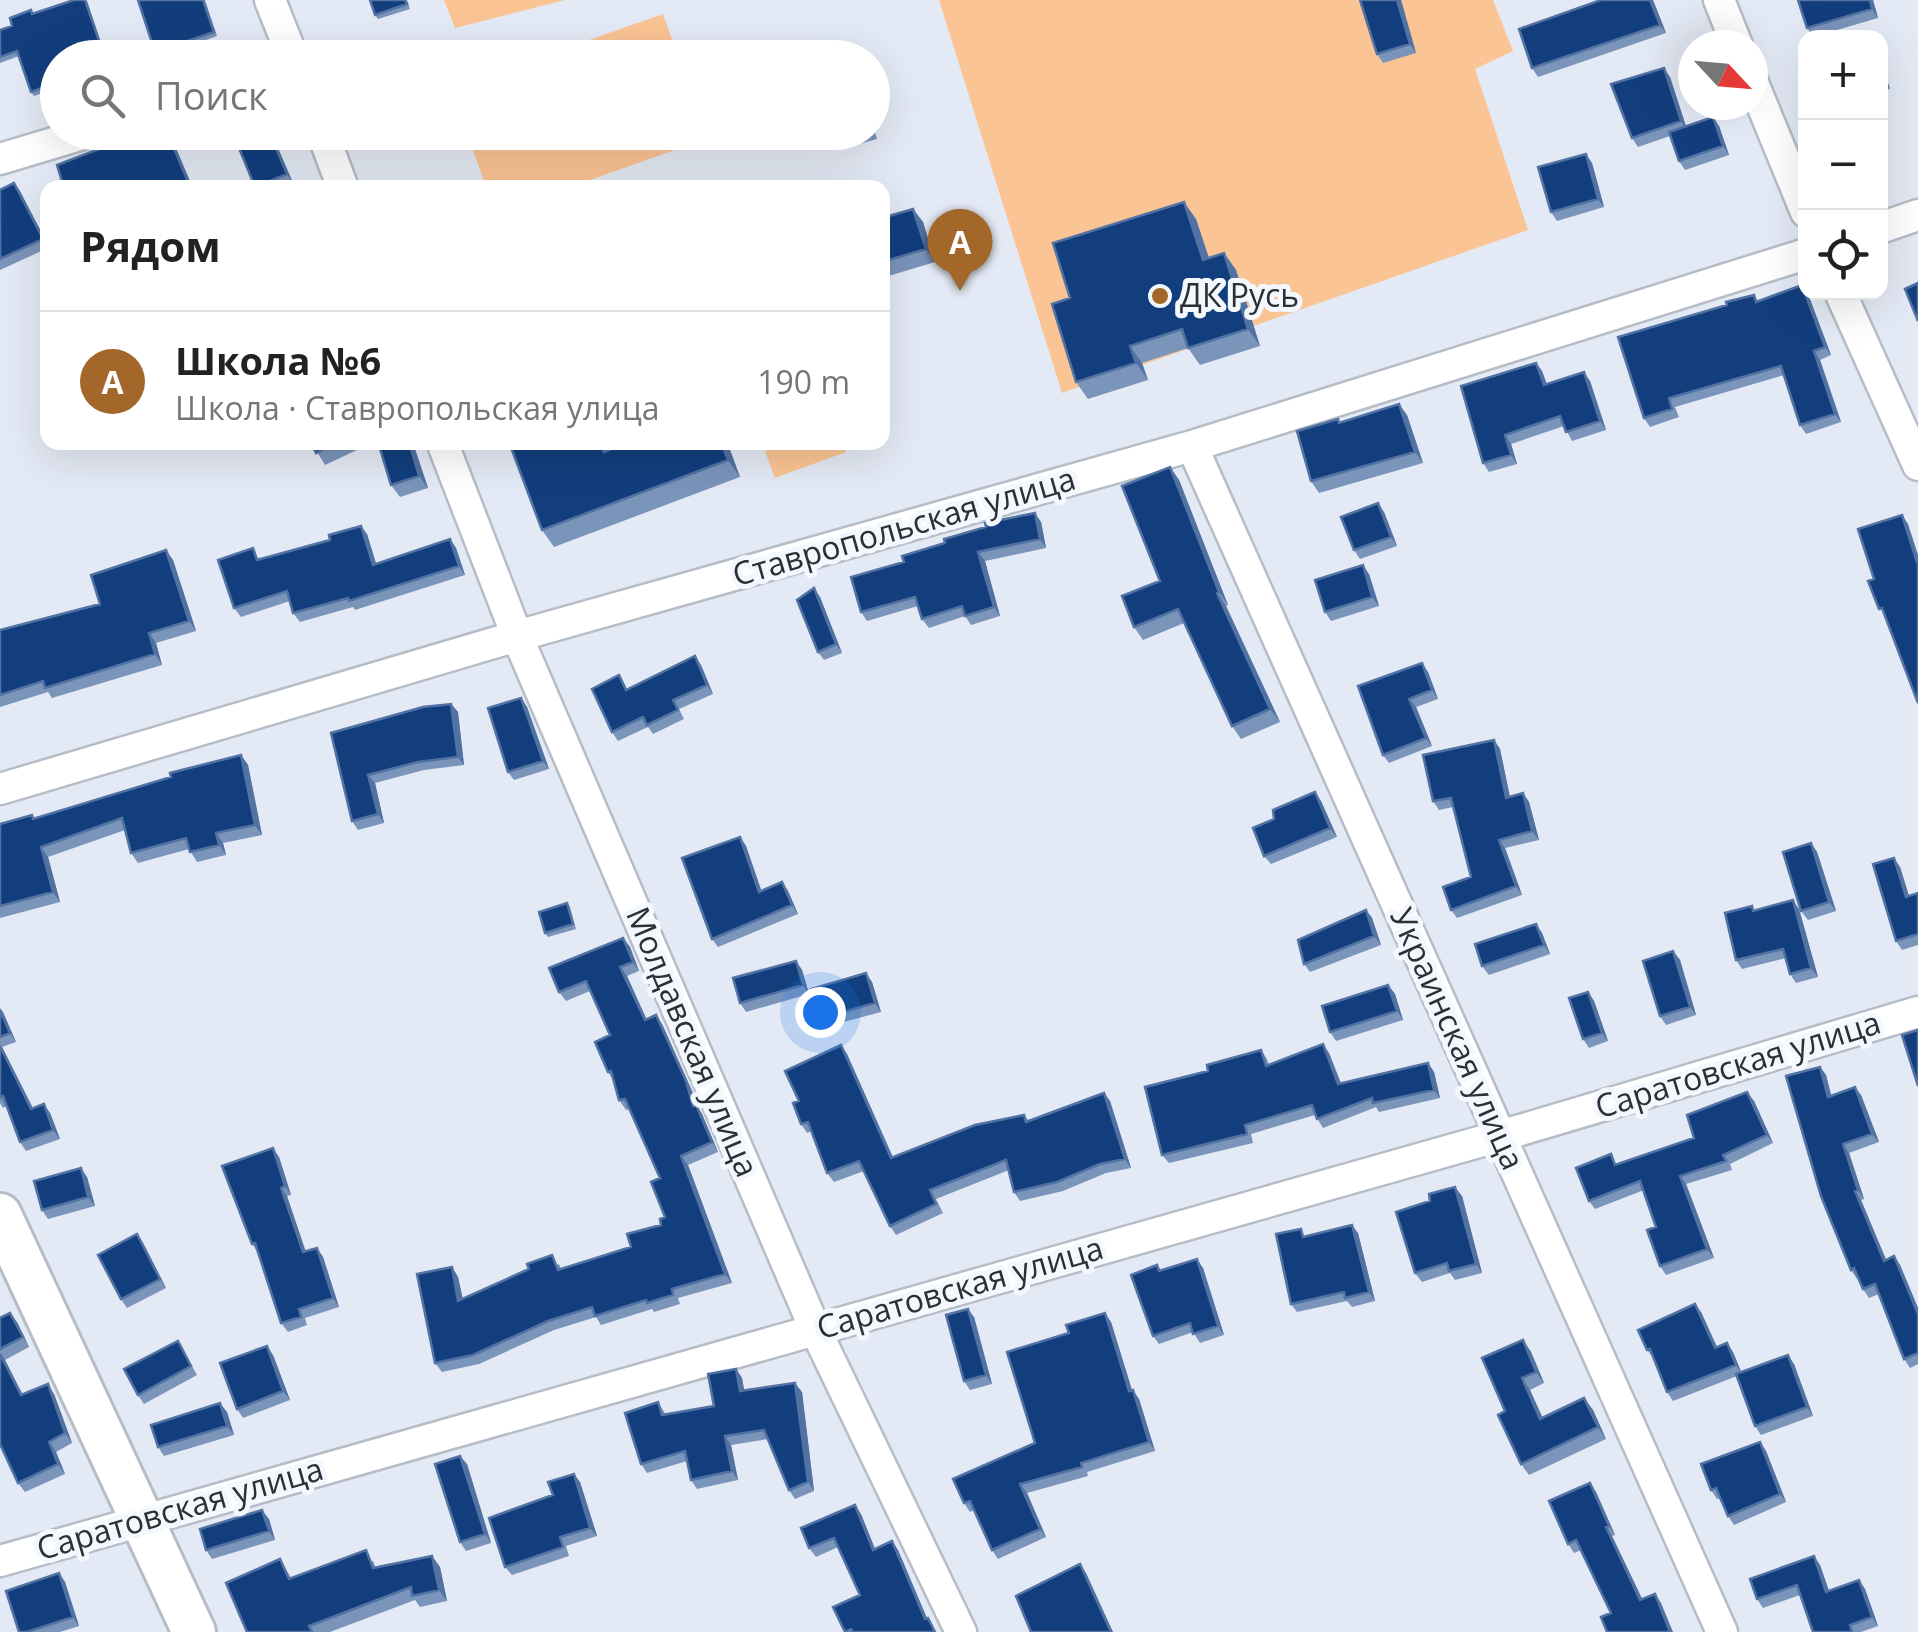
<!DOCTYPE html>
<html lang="ru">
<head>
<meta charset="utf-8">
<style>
	:root { --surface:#fff; --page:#f6f6f6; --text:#222; --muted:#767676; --line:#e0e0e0; --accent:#a26729 }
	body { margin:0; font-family:"Open Sans",sans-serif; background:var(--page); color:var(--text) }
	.controls { position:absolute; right:30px; top:30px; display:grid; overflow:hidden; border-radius:20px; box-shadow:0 10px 40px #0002 }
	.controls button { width:90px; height:90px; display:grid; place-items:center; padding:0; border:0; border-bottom:2px solid var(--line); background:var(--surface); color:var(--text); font:50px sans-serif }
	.compass { position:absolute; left:1678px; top:30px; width:90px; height:90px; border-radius:50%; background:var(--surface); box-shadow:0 10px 40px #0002; rotate:116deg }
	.you { position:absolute; left:820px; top:1012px; width:35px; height:35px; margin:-25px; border:8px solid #fff; border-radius:50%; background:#1a73e8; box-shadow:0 0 0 15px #1a73e833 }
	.badge { display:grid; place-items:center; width:65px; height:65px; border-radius:50%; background:var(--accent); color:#fff; font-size:32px; font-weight:700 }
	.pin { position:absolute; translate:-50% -82px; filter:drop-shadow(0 2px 5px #0008) }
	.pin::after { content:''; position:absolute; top:52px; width:35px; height:30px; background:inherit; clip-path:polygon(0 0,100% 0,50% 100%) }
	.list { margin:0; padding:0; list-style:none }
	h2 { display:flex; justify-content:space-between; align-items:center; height:130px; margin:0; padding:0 40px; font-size:42px }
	h2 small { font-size:32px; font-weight:400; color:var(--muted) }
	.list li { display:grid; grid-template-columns:65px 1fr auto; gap:30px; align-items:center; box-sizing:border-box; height:140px; padding:0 40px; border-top:2px solid var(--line) }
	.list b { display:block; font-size:38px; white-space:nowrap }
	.list p { margin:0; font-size:32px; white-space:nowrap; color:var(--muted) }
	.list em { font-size:32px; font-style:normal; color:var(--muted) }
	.icon { flex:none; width:55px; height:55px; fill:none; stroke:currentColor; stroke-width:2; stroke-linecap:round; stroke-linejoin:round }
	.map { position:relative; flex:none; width:1918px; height:1632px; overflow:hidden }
	.search { position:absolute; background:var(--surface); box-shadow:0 10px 40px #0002; left:40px; top:40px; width:850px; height:110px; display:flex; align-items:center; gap:25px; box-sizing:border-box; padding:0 35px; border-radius:55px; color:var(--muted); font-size:38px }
	.panel { position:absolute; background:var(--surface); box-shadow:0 10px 40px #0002; left:40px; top:180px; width:850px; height:270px; border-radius:20px }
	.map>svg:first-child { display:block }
	.green { fill:#fbc494 }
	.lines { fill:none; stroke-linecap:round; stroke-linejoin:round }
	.street-casing { stroke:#b6bdc7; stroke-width:35 }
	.secondary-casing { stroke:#b6bdc7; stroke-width:48 }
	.street { stroke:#fff; stroke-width:30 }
	.secondary { stroke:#fff; stroke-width:42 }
	.wall { fill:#7b94ba }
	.shaded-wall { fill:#5172a2 }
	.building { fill:#123e7e; stroke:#5172a2; stroke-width:2.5 }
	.poi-dot { fill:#a26729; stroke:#f3f7fe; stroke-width:4 }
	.labels { text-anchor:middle; stroke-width:10; stroke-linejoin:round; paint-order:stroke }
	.poi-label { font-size:32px; fill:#2c2f33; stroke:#f3f7fe; text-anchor:start }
	.street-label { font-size:32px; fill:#2c2f33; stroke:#f3f7fe }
</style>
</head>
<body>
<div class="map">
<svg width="1918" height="1632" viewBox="0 0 1918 1632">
	<rect width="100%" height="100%" fill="#e4eaf5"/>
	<!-- green -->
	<path class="green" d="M 444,0 L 565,0 L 455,28 Z
		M 939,0 L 1493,0 L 1513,51 L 1475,69 L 1528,230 L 1062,393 Z
		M 663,14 L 678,57 L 541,57 Z
		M 704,133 L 706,139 L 570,187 L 486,187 L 467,133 Z
		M 842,442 L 846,452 L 775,478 L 765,451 L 787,443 Z"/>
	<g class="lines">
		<defs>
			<path id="street" d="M 270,0 L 293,58
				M 1719,0 L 1737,45
				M 1753,83 L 1806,212
				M 322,132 L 343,188
				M 0,159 L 90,132
				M 1880,228 L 1918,215
				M 1840,292 L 1918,465
				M 442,442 L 517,636 L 815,1329 L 961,1632
				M 1192,446 L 1722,1632
				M 0,789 L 517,636 L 1192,446 L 1806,254
				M 0,1561 L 1500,1136 L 1918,1012"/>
			<path id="secondary" d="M 0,1215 L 194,1632"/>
		</defs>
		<!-- street casing -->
		<use href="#street" class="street-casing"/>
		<!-- secondary casing -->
		<use href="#secondary" class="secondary-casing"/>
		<!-- street -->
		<use href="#street" class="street"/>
		<!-- secondary -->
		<use href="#secondary" class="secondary"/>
	</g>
	<!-- wall -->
	<path class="wall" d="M 138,0 L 205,0 L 217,36 L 159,57 L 155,52 Z
		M 407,0 L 410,9 L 378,19 L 375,15 Z
		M 1360,0 L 1401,0 L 1416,53 L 1383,63 L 1377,54 Z
		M 1601,0 L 1653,0 L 1666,33 L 1538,77 L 1532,68 Z
		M 1798,0 L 1873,0 L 1878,18 L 1813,37 L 1807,28 Z
		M 0,30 L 58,58 L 58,88 L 34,96 L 31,92 L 19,56 L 0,63 Z
		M 1880,62 L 1890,89 L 1880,92 Z
		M 1670,77 L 1686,126 L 1719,126 L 1729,155 L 1685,170 L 1679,161 L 1670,136 L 1638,147 L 1632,138 Z
		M 872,121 L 877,139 L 841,149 L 835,141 L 833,132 L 872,132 Z
		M 230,132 L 271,132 L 293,183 L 282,188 L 255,188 L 239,148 Z
		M 1592,163 L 1604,207 L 1557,221 L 1551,212 Z
		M 14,183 L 48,244 L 48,248 L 0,270 L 0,190 Z
		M 913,209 L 923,222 L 935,262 L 882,278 L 882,218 Z
		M 1196,219 L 1209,258 L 1224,253 L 1236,270 L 1260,346 L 1200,365 L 1188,348 L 1142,363 L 1148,380 L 1088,399 L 1076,382 L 1070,298 Z
		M 1802,285 L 1808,294 L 1831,355 L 1820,360 L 1841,422 L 1806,434 L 1800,425 L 1784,375 L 1675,407 L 1679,417 L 1650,427 L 1644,418 L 1727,305 L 1754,295 L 1758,301 Z
		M 1536,363 L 1542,371 L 1547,384 L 1590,381 L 1606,430 L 1572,441 L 1564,426 L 1511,444 L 1517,464 L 1489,472 L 1483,463 Z
		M 1407,415 L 1423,463 L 1319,493 L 1311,481 Z
		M 311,442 L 374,442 L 325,465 Z
		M 378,442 L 411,442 L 415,449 L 428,488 L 400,497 L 391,485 Z
		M 605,442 L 608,450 L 627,442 L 727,442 L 740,477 L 554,547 L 542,530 Z
		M 1170,467 L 1179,480 L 1228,605 L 1226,606 L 1280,722 L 1241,739 L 1232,726 L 1184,623 L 1143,640 L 1134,627 L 1160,581 Z
		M 1384,512 L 1397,546 L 1360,559 L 1354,550 Z
		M 1041,522 L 1046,548 L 985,561 L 1000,616 L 971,625 L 965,616 L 929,628 L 922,619 L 918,606 L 867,621 L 861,612 L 904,562 L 945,543 Z
		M 367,534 L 376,564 L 450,539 L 456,548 L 465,575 L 355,610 L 353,607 L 300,622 L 293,613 L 290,601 L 241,617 L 234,608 L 259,557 L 260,559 Z
		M 173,560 L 196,631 L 156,643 L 162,665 L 52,698 L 48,692 L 0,707 L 0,630 L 100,604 Z
		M 1369,574 L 1379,606 L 1331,621 L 1325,612 Z
		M 814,588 L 820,597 L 842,653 L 824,660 L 818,652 Z
		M 701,665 L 713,694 L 679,709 L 684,719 L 653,734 L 648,727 L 618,741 L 612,732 L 619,675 L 627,689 Z
		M 1428,672 L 1438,699 L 1416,707 L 1432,746 L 1389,763 L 1383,755 L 1358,686 Z
		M 521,698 L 527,707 L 549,769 L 514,780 L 508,772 Z
		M 451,704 L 458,712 L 464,765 L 424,770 L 375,783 L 384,823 L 358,830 L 352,821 L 331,733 Z
		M 1494,740 L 1500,749 L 1510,797 L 1523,793 L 1529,802 L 1539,840 L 1505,848 L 1522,895 L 1457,918 L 1451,910 L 1471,877 L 1453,807 L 1439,810 L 1433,801 Z
		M 241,755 L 248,765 L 262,835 L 223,843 L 226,855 L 197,862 L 189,849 L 138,863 L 131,853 L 125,830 L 48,857 L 60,902 L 0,918 L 0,824 L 32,815 L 35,819 Z
		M 1321,801 L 1337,837 L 1271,864 L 1264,856 Z
		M 740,837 L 746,846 L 761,891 L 782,882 L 788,891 L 798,914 L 718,947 L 712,939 Z
		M 1811,843 L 1817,852 L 1836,911 L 1808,920 L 1801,911 Z
		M 1900,867 L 1909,896 L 1918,893 L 1918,945 L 1902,950 L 1896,941 Z
		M 567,903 L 570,907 L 576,929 L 548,937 L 545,933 Z
		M 1799,909 L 1818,977 L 1796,983 L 1790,974 L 1786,958 L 1742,969 L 1736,960 L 1755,910 Z
		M 1366,910 L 1372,918 L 1381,945 L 1310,972 L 1304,964 Z
		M 1536,924 L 1542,933 L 1550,954 L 1489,975 L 1482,966 Z
		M 623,938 L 630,947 L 639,971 L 627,976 L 646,1019 L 662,1024 L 692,1091 L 697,1106 L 702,1114 L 718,1152 L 688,1165 L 732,1283 L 678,1298 L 680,1304 L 654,1312 L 652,1309 L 601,1325 L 596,1317 L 554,1330 L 479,1364 L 442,1372 L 435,1363 L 452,1267 L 458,1277 L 463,1299 L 559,1264 L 561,1269 L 631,1247 L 661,1225 L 665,1217 L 660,1178 L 629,1109 L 626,1110 L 619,1100 L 614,1081 L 608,1072 L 610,1035 L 590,991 L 566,1001 L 559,992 Z
		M 1673,951 L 1680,960 L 1696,1015 L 1666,1025 L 1660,1016 Z
		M 796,961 L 802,970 L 809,994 L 746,1012 L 740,1003 Z
		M 872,982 L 881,1012 L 825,1027 L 819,1019 Z
		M 1388,985 L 1395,994 L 1403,1020 L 1336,1041 L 1330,1032 Z
		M 1588,992 L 1594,1001 L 1608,1041 L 1589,1048 L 1583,1039 Z
		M 0,1008 L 16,1042 L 2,1047 L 33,1108 L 50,1113 L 60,1139 L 26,1151 L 20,1142 L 7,1106 L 3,1108 L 0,1103 Z
		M 841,1045 L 847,1054 L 893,1157 L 1024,1115 L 1029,1121 L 1104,1093 L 1110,1101 L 1131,1168 L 1106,1173 L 1063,1191 L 1020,1201 L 1014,1192 L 1009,1170 L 936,1199 L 943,1213 L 896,1235 L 890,1226 L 864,1171 L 834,1182 L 827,1173 L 812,1131 L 807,1133 L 801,1124 L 799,1101 Z
		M 1261,1050 L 1267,1059 L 1269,1065 L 1329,1053 L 1341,1083 L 1428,1063 L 1434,1072 L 1440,1098 L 1379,1112 L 1376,1107 L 1323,1128 L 1315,1115 L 1251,1134 L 1253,1143 L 1169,1163 L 1162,1155 L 1208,1071 Z
		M 1820,1067 L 1826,1075 L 1831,1096 L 1861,1095 L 1879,1142 L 1849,1153 L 1864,1199 L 1861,1200 L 1886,1260 L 1894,1256 L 1900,1265 L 1918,1308 L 1918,1364 L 1910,1368 L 1904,1359 L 1879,1294 L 1869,1298 L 1863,1289 L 1858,1278 L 1857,1279 L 1851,1270 Z
		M 1754,1101 L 1773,1143 L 1730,1164 L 1732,1170 L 1686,1184 L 1714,1258 L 1666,1275 L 1660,1266 L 1656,1227 L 1644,1190 L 1595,1209 L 1589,1201 L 1617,1164 L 1694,1138 Z
		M 279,1157 L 291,1195 L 287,1196 L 305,1252 L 317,1248 L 323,1257 L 339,1307 L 305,1318 L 307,1325 L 288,1332 L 281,1323 L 258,1252 L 252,1244 Z
		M 87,1177 L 95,1206 L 48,1219 L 42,1210 Z
		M 1462,1196 L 1482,1273 L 1455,1280 L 1450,1273 L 1422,1282 L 1415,1273 Z
		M 1358,1233 L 1375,1301 L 1352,1307 L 1347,1301 L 1297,1312 L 1291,1304 L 1306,1236 Z
		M 143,1243 L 166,1288 L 127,1308 L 121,1299 Z
		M 1157,1265 L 1161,1270 L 1203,1268 L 1224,1335 L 1200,1343 L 1193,1332 L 1159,1344 L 1153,1336 Z
		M 1701,1312 L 1717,1347 L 1733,1352 L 1741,1372 L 1794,1364 L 1813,1416 L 1761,1435 L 1755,1426 L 1737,1376 L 1673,1401 L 1667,1392 L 1654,1358 L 1647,1350 Z
		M 974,1317 L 992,1384 L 970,1390 L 964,1381 Z
		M 0,1318 L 17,1322 L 29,1347 L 5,1360 L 22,1395 L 54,1394 L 72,1443 L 56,1452 L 65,1474 L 25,1492 L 18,1483 L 0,1446 Z
		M 1111,1322 L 1132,1390 L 1139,1399 L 1155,1451 L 1087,1472 L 1088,1476 L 1027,1493 L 1046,1537 L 998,1559 L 992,1550 L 974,1510 L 970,1512 L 964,1503 L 1035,1443 Z
		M 1523,1340 L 1531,1352 L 1544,1383 L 1530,1390 L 1543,1418 L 1584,1398 L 1593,1410 L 1606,1439 L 1529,1475 L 1521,1464 L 1505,1411 Z
		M 178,1341 L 197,1375 L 144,1404 L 138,1395 Z
		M 273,1355 L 290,1400 L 243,1418 L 237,1409 Z
		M 736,1369 L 742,1378 L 744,1390 L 802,1392 L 814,1491 L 795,1499 L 789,1490 L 768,1439 L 731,1445 L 738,1480 L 697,1489 L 691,1480 L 687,1461 L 647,1473 L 641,1464 L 658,1402 L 666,1415 L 714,1406 Z
		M 227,1412 L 234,1435 L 164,1456 L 158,1447 Z
		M 1760,1442 L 1766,1451 L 1786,1502 L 1734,1525 L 1728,1516 L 1720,1498 L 1717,1499 L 1711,1490 Z
		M 467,1464 L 491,1543 L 466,1551 L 460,1542 Z
		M 580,1482 L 597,1536 L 566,1546 L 569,1556 L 512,1575 L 505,1567 L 553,1495 Z
		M 1590,1483 L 1596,1492 L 1615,1535 L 1612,1536 L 1642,1599 L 1661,1603 L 1611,1613 L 1581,1550 L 1574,1553 L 1568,1544 Z
		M 861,1514 L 875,1549 L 892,1541 L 898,1550 L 927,1618 L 936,1632 L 845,1632 L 860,1595 L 838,1547 L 816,1557 L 809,1548 Z
		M 269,1519 L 275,1540 L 212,1559 L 206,1550 Z
		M 432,1556 L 440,1567 L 447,1601 L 420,1607 L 415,1600 L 330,1632 L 247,1632 L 280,1559 L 291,1578 L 373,1561 L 376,1568 Z
		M 1820,1565 L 1829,1591 L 1859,1580 L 1865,1589 L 1878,1626 L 1861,1632 L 1813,1632 L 1800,1595 L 1763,1608 L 1757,1599 Z
		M 59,1573 L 65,1582 L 79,1626 L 60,1632 L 19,1632 Z"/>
	<!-- shaded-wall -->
	<path class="shaded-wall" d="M 85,0 L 87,1 L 106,58 L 105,58 Z
		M 1397,0 L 1401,0 L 1416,53 L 1410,44 Z
		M 1650,0 L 1653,0 L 1666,33 L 1660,25 Z
		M 1870,0 L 1873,0 L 1878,18 L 1872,9 Z
		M 1880,62 L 1882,64 L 1890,89 L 1884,80 L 1880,68 Z
		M 1664,68 L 1670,77 L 1687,130 L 1681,121 Z
		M 1713,117 L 1719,126 L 1729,155 L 1723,146 Z
		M 167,132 L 173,141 L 193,188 L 191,188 L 189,184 Z
		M 269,132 L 271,132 L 293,183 L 287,174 Z
		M 1586,154 L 1592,163 L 1604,207 L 1598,199 Z
		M 14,183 L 20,191 L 48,245 L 43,239 Z
		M 1184,202 L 1196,219 L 1215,277 L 1203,260 Z
		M 913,209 L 923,222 L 935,262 L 926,249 Z
		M 1224,253 L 1236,270 L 1260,346 L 1248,329 Z
		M 1802,285 L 1808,294 L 1831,355 L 1825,347 Z
		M 1130,346 L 1142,363 L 1148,380 L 1136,363 Z
		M 1814,351 L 1820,360 L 1841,422 L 1835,414 Z
		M 1536,363 L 1542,371 L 1550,394 L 1544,385 Z
		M 1584,372 L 1590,381 L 1606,430 L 1600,421 Z
		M 1399,404 L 1407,415 L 1423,463 L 1415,452 Z
		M 1505,435 L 1511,444 L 1517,464 L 1511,455 Z
		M 409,442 L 411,442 L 415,449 L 428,488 L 419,476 Z
		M 600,442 L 605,442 L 616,469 L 604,452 Z
		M 721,442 L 727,442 L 740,477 L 728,460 Z
		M 1170,467 L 1179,480 L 1228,605 L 1219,592 Z
		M 1378,503 L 1384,512 L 1397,546 L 1391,537 Z
		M 1035,513 L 1041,522 L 1046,548 L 1040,539 Z
		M 1902,515 L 1908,524 L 1918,555 L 1918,563 Z
		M 361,526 L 367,534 L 379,573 L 373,565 Z
		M 450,539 L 456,548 L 465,575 L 459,566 Z
		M 166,550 L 173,560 L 196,631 L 189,621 Z
		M 978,552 L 985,561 L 1000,616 L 994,607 Z
		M 1363,565 L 1369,574 L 1379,606 L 1372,597 Z
		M 814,588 L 820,597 L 842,653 L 836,644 Z
		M 1217,593 L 1226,606 L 1280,722 L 1270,709 Z
		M 149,633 L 156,643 L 162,665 L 155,654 Z
		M 695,656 L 701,665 L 713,694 L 707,685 Z
		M 1422,663 L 1428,672 L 1438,699 L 1432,690 Z
		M 521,698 L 527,707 L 549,769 L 543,761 Z
		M 1409,699 L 1416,707 L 1432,746 L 1426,738 Z
		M 451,704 L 458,712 L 464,765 L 458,757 Z
		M 1494,740 L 1500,749 L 1512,807 L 1506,798 Z
		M 241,755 L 248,765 L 262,835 L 255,825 Z
		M 368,775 L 375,783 L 384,823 L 378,814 Z
		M 1315,792 L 1321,801 L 1337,837 L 1330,828 Z
		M 1523,793 L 1529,802 L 1539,840 L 1532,831 Z
		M 216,833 L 223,843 L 226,855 L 219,845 Z
		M 740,837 L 746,846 L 765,901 L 759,892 Z
		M 1499,840 L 1505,848 L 1522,895 L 1516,886 Z
		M 1811,843 L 1817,852 L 1836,911 L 1829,902 Z
		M 41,847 L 48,857 L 60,902 L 53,892 Z
		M 1894,858 L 1900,867 L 1912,906 L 1906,897 Z
		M 782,882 L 788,891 L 798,914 L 792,905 Z
		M 1793,900 L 1799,909 L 1818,977 L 1811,968 Z
		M 1366,910 L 1372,918 L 1381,945 L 1374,936 Z
		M 1536,924 L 1542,933 L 1550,954 L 1544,945 Z
		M 623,938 L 630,947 L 639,971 L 633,962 Z
		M 1673,951 L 1680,960 L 1696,1015 L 1690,1007 Z
		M 796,961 L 802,970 L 809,994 L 803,985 Z
		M 620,967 L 627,976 L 651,1029 L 645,1020 Z
		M 866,973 L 872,982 L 881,1012 L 875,1003 Z
		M 1388,985 L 1395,994 L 1403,1020 L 1397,1011 Z
		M 1588,992 L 1594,1001 L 1608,1041 L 1602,1033 Z
		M 0,1008 L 3,1012 L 16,1042 L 10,1033 Z
		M 656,1015 L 662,1024 L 692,1091 L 697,1106 L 702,1114 L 718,1152 L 693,1106 Z
		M 0,1044 L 2,1047 L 37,1117 L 31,1109 Z
		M 1323,1044 L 1329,1053 L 1344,1092 L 1338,1084 Z
		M 841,1045 L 847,1054 L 897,1167 L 891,1158 Z
		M 1428,1063 L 1434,1072 L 1440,1098 L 1434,1090 Z
		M 1820,1067 L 1826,1075 L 1834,1106 L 1828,1097 Z
		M 1855,1087 L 1861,1095 L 1879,1142 L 1872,1134 Z
		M 1747,1092 L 1754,1101 L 1773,1143 L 1767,1135 Z
		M 1104,1093 L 1110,1101 L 1131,1168 L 1125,1159 Z
		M 44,1104 L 50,1113 L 60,1139 L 53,1130 Z
		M 1843,1144 L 1849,1153 L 1864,1199 L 1858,1190 Z
		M 273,1148 L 279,1157 L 291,1195 L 285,1186 Z
		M 681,1156 L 688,1165 L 732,1283 L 725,1274 Z
		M 81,1168 L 87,1177 L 95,1206 L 88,1197 Z
		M 1680,1176 L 1686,1184 L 1714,1258 L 1707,1249 Z
		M 1455,1187 L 1462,1196 L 1482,1273 L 1476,1264 Z
		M 281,1188 L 287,1196 L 309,1261 L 303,1252 Z
		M 1855,1191 L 1861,1200 L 1890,1269 L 1884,1261 Z
		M 1352,1225 L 1358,1233 L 1375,1301 L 1369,1292 Z
		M 137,1234 L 143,1243 L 166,1288 L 160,1279 Z
		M 317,1248 L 323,1257 L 339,1307 L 333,1298 Z
		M 1894,1256 L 1900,1265 L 1918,1308 L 1918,1314 Z
		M 1197,1259 L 1203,1268 L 1224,1335 L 1218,1326 Z
		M 452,1267 L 458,1277 L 465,1311 L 458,1301 Z
		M 1695,1304 L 1701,1312 L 1721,1356 L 1715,1348 Z
		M 968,1309 L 974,1317 L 992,1384 L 986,1375 Z
		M 10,1313 L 17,1322 L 29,1347 L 23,1337 Z
		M 1105,1313 L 1111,1322 L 1135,1400 L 1129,1391 Z
		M 1523,1340 L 1531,1352 L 1544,1383 L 1536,1372 Z
		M 1727,1343 L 1733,1352 L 1742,1374 L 1736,1365 Z
		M 267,1346 L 273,1355 L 290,1400 L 283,1391 Z
		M 0,1352 L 5,1360 L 28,1405 L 21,1395 Z
		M 1788,1355 L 1794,1364 L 1813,1416 L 1807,1407 Z
		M 736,1369 L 742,1378 L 746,1400 L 740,1391 Z
		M 1522,1378 L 1530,1390 L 1548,1431 L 1540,1419 Z
		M 795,1383 L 802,1392 L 814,1491 L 808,1482 Z
		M 48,1384 L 54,1394 L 72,1443 L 65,1433 Z
		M 1133,1390 L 1139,1399 L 1155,1451 L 1149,1442 Z
		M 1584,1398 L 1593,1410 L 1606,1439 L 1598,1427 Z
		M 220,1403 L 227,1412 L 234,1435 L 227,1426 Z
		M 725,1436 L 731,1445 L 738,1480 L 732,1471 Z
		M 49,1442 L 56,1452 L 65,1474 L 58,1464 Z
		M 1760,1442 L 1766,1451 L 1786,1502 L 1780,1494 Z
		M 460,1456 L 467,1464 L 491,1543 L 485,1534 Z
		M 574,1474 L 580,1482 L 597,1536 L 590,1528 Z
		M 1590,1483 L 1596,1492 L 1615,1535 L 1609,1526 Z
		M 1020,1484 L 1027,1493 L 1046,1537 L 1040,1529 Z
		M 855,1505 L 861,1514 L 879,1559 L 873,1550 Z
		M 262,1510 L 269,1519 L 275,1540 L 269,1531 Z
		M 1606,1527 L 1612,1536 L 1647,1609 L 1640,1600 Z
		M 892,1541 L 898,1550 L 931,1628 L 925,1619 Z
		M 432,1556 L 440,1567 L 447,1601 L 439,1590 Z
		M 1814,1556 L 1820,1565 L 1832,1600 L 1826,1592 Z
		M 1080,1564 L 1086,1573 L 1113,1632 L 1111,1632 Z
		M 59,1573 L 65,1582 L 79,1626 L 73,1617 Z
		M 1859,1580 L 1865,1589 L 1878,1626 L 1872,1617 Z
		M 1655,1594 L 1661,1603 L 1673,1632 L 1670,1632 Z"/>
	<!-- building -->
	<path class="building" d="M 74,0 L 85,0 L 105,58 L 58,58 L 58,82 L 31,92 L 17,51 L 0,57 L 0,30 L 12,26 L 10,18 L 31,10 L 32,14 Z
		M 138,0 L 203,0 L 214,32 L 155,52 Z
		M 370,0 L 405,0 L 407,4 L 375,15 Z
		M 1360,0 L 1397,0 L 1410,44 L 1377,54 Z
		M 1601,0 L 1650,0 L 1660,25 L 1532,68 L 1519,29 Z
		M 1798,0 L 1870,0 L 1872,9 L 1807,28 Z
		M 1664,68 L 1681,121 L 1632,138 L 1611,84 Z
		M 1713,117 L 1723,146 L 1679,161 L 1669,132 Z
		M 159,132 L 167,132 L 189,184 L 182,188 L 64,188 L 57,165 L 133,136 L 135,143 Z
		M 230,132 L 269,132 L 287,174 L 255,187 L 235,138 L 232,139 Z
		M 833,132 L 864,132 L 835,141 Z
		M 1586,154 L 1598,199 L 1551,212 L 1538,167 Z
		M 14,183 L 43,239 L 0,259 L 0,190 Z
		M 1184,202 L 1203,260 L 1224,253 L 1248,329 L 1188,348 L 1182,329 L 1130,346 L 1136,363 L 1076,382 L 1052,304 L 1070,298 L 1053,243 Z
		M 913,209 L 926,249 L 882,262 L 882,218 Z
		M 1918,283 L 1918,321 L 1905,289 Z
		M 1802,285 L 1825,347 L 1814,351 L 1835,414 L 1800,425 L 1781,366 L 1669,398 L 1672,409 L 1644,418 L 1618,337 L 1727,305 L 1726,302 L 1754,295 L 1756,302 Z
		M 1536,363 L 1544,385 L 1584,372 L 1600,421 L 1566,432 L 1560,416 L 1505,435 L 1511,455 L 1483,463 L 1461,386 Z
		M 1399,404 L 1415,452 L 1311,481 L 1297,431 L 1338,419 L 1339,423 Z
		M 311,442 L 339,442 L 316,453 Z
		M 378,442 L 409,442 L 419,476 L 391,485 Z
		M 509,442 L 600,442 L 604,452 L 627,442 L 721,442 L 728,460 L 542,530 Z
		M 1170,467 L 1219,592 L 1217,593 L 1270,709 L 1232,726 L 1178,609 L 1134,627 L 1122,596 L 1160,581 L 1122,486 Z
		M 1378,503 L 1391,537 L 1354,550 L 1341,517 Z
		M 1035,513 L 1040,539 L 978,552 L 994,607 L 965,616 L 962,606 L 922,619 L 915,597 L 861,612 L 851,577 L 904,562 L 902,556 L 945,543 L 944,539 L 986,527 L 985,523 Z
		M 1902,515 L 1917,562 L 1918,561 L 1918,703 L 1882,608 L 1879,609 L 1868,581 L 1874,579 L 1858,529 Z
		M 361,526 L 373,565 L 450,539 L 459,566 L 349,601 L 348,598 L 293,613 L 287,591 L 234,608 L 218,560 L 253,548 L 257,560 L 330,540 L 329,535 Z
		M 166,550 L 189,621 L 149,633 L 155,654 L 45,688 L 43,681 L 0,695 L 0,630 L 100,604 L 91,575 Z
		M 1363,565 L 1372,597 L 1325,612 L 1315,580 Z
		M 814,588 L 836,644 L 818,652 L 797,600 Z
		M 695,656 L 707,685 L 673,700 L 678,710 L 647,725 L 643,717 L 612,732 L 592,689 L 619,675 L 626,690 Z
		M 1422,663 L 1432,690 L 1409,699 L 1426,738 L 1383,755 L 1358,686 Z
		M 521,698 L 543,761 L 508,772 L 488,708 Z
		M 451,704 L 458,757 L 418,762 L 368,775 L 378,814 L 352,821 L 331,733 L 423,707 Z
		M 1494,740 L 1506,798 L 1523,793 L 1532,831 L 1499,840 L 1516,886 L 1451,910 L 1443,887 L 1471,877 L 1451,798 L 1433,801 L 1423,755 Z
		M 241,755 L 255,825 L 216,833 L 219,845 L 190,852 L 186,838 L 131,853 L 122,818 L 41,847 L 53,892 L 0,906 L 0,824 L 32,815 L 33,819 L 171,777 L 170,773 Z
		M 1315,792 L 1330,828 L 1264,856 L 1253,828 L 1274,819 L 1273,810 Z
		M 740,837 L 759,892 L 782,882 L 792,905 L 712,939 L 682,858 Z
		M 1811,843 L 1829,902 L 1801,911 L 1783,852 Z
		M 1894,858 L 1906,897 L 1918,893 L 1918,934 L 1896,941 L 1873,864 Z
		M 1793,900 L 1811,968 L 1790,974 L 1783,949 L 1736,960 L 1725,913 L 1752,906 L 1753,911 Z
		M 567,903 L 573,924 L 545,933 L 539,912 Z
		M 1366,910 L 1374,936 L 1304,964 L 1298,940 Z
		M 1536,924 L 1544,945 L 1482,966 L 1475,944 Z
		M 623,938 L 633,962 L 620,967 L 645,1020 L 656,1015 L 686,1081 L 693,1106 L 696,1105 L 712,1142 L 681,1156 L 725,1274 L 672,1289 L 673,1295 L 647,1303 L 646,1300 L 595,1316 L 592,1307 L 548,1321 L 473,1355 L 435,1363 L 417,1274 L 452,1267 L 458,1301 L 529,1269 L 527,1264 L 552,1255 L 558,1270 L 631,1247 L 627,1234 L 661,1225 L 660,1219 L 665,1217 L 651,1182 L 660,1178 L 625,1099 L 619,1100 L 611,1071 L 608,1072 L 595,1042 L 610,1035 L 586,981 L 559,992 L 549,968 Z
		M 1673,951 L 1690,1007 L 1660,1016 L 1643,961 Z
		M 796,961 L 803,985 L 740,1003 L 733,978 Z
		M 866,973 L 875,1003 L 819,1019 L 811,989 Z
		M 1388,985 L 1397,1011 L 1330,1032 L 1322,1006 Z
		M 1588,992 L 1602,1033 L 1583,1039 L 1569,998 Z
		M 0,1010 L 10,1033 L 0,1037 Z
		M 1918,1030 L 1918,1086 L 1902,1035 Z
		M 1323,1044 L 1338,1084 L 1428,1063 L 1434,1090 L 1373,1103 L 1372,1098 L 1317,1119 L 1312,1105 L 1245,1125 L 1247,1134 L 1162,1155 L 1145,1087 L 1208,1071 L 1207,1065 L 1261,1050 L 1266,1066 Z
		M 841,1045 L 891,1158 L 975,1125 L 1024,1115 L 1026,1122 L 1104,1093 L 1125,1159 L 1100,1164 L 1057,1182 L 1014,1192 L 1006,1160 L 930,1190 L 936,1204 L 890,1226 L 859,1161 L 827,1173 L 808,1122 L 801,1124 L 793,1103 L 799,1101 L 785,1071 Z
		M 0,1046 L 31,1109 L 44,1104 L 53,1130 L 20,1142 L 3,1096 L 0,1098 Z
		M 1820,1067 L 1828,1097 L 1855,1087 L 1872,1134 L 1843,1144 L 1858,1190 L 1855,1191 L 1884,1261 L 1894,1256 L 1918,1314 L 1918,1353 L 1904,1359 L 1875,1284 L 1863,1289 L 1854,1268 L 1851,1270 L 1821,1196 L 1786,1076 Z
		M 1747,1092 L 1767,1135 L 1723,1155 L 1726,1161 L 1680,1176 L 1707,1249 L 1660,1266 L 1647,1230 L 1656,1227 L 1640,1181 L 1589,1201 L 1576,1168 L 1611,1154 L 1615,1165 L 1694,1138 L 1687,1115 Z
		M 273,1148 L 285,1186 L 281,1188 L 303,1252 L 317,1248 L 333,1298 L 299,1309 L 301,1317 L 281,1323 L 255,1243 L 252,1244 L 222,1166 Z
		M 81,1168 L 88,1197 L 42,1210 L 34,1181 Z
		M 1455,1187 L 1476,1264 L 1449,1271 L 1447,1263 L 1415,1273 L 1396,1212 L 1430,1201 L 1429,1194 Z
		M 1352,1225 L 1369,1292 L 1345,1298 L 1344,1292 L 1291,1304 L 1276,1234 L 1301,1229 L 1303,1237 Z
		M 137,1234 L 160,1279 L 121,1299 L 98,1255 Z
		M 1197,1259 L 1218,1326 L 1193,1334 L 1190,1323 L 1153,1336 L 1131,1275 L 1157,1265 L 1159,1271 Z
		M 1695,1304 L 1715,1348 L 1727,1343 L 1736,1365 L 1667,1392 L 1650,1349 L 1647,1350 L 1638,1330 Z
		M 968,1309 L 986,1375 L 964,1381 L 946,1315 Z
		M 10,1313 L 23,1337 L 0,1349 L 0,1318 Z
		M 1105,1313 L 1129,1391 L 1133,1390 L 1149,1442 L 1081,1463 L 1082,1467 L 1020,1484 L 1040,1529 L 992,1550 L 970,1501 L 964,1503 L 953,1479 L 1035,1443 L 1007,1352 L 1069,1333 L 1066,1325 Z
		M 1523,1340 L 1536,1372 L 1522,1378 L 1540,1419 L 1584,1398 L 1598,1427 L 1521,1464 L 1498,1415 L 1505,1411 L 1482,1358 Z
		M 178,1341 L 191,1366 L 138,1395 L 124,1369 Z
		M 267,1346 L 283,1391 L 237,1409 L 220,1363 Z
		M 0,1354 L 21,1395 L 48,1384 L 65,1433 L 49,1442 L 58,1464 L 18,1483 L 0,1444 Z
		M 1788,1355 L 1807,1407 L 1755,1426 L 1736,1374 Z
		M 736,1369 L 740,1391 L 795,1383 L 808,1482 L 789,1490 L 764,1430 L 725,1436 L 732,1471 L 691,1480 L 685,1451 L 641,1464 L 625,1413 L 658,1402 L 662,1415 L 714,1406 L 708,1374 Z
		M 220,1403 L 227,1426 L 158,1447 L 151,1425 Z
		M 1760,1442 L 1780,1494 L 1728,1516 L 1716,1488 L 1711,1490 L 1701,1464 Z
		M 460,1456 L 485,1534 L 460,1542 L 435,1464 Z
		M 574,1474 L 590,1528 L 560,1537 L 563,1547 L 505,1567 L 489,1518 L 553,1495 L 548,1482 Z
		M 1590,1483 L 1609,1526 L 1606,1527 L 1640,1600 L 1655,1594 L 1670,1632 L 1607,1632 L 1601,1617 L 1611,1613 L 1576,1540 L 1568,1544 L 1549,1501 Z
		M 855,1505 L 873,1550 L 892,1541 L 925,1619 L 928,1618 L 935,1632 L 853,1632 L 851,1629 L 845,1632 L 833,1607 L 860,1595 L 834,1538 L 809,1548 L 801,1528 Z
		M 262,1510 L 269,1531 L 206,1550 L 200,1529 Z
		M 366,1550 L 373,1568 L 432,1556 L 439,1590 L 412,1596 L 411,1587 L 309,1626 L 312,1632 L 247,1632 L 226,1583 L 280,1559 L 289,1579 Z
		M 1814,1556 L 1826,1592 L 1859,1580 L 1872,1617 L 1850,1625 L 1852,1632 L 1813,1632 L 1797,1585 L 1757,1599 L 1750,1579 Z
		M 1080,1564 L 1111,1632 L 1031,1632 L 1016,1596 Z
		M 59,1573 L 73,1617 L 27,1632 L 19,1632 L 6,1591 Z"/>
	<!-- markers -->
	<circle class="poi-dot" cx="1160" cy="296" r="10"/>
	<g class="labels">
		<!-- poi labels -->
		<g class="poi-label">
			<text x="1180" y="307">ДК Русь</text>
		</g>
		<!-- street labels -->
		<g class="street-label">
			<text transform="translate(904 527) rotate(-16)" y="11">Ставропольская улица</text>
			<text transform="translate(1457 1039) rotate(66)" y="11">Украинская улица</text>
			<text transform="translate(692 1042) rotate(67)" y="11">Молдавская улица</text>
			<text transform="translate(1738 1065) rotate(-17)" y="11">Саратовская улица</text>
			<text transform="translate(960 1288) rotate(-16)" y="11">Саратовская улица</text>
			<text transform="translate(180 1509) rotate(-16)" y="11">Саратовская улица</text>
		</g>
	</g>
</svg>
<div class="controls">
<button>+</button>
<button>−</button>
<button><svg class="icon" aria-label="locate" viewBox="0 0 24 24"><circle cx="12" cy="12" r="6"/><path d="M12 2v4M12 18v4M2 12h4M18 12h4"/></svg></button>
</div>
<svg class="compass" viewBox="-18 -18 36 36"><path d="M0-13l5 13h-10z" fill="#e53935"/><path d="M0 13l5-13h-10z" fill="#767676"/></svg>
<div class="you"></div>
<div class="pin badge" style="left:960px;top:291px">A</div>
<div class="search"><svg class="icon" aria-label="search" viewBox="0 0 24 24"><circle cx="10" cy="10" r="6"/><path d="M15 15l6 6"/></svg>Поиск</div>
<section class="panel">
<h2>Рядом<small></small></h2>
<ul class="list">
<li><span class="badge">A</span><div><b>Школа №6</b><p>Школа · Ставропольская улица</p></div><em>190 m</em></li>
</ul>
</section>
</div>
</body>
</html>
